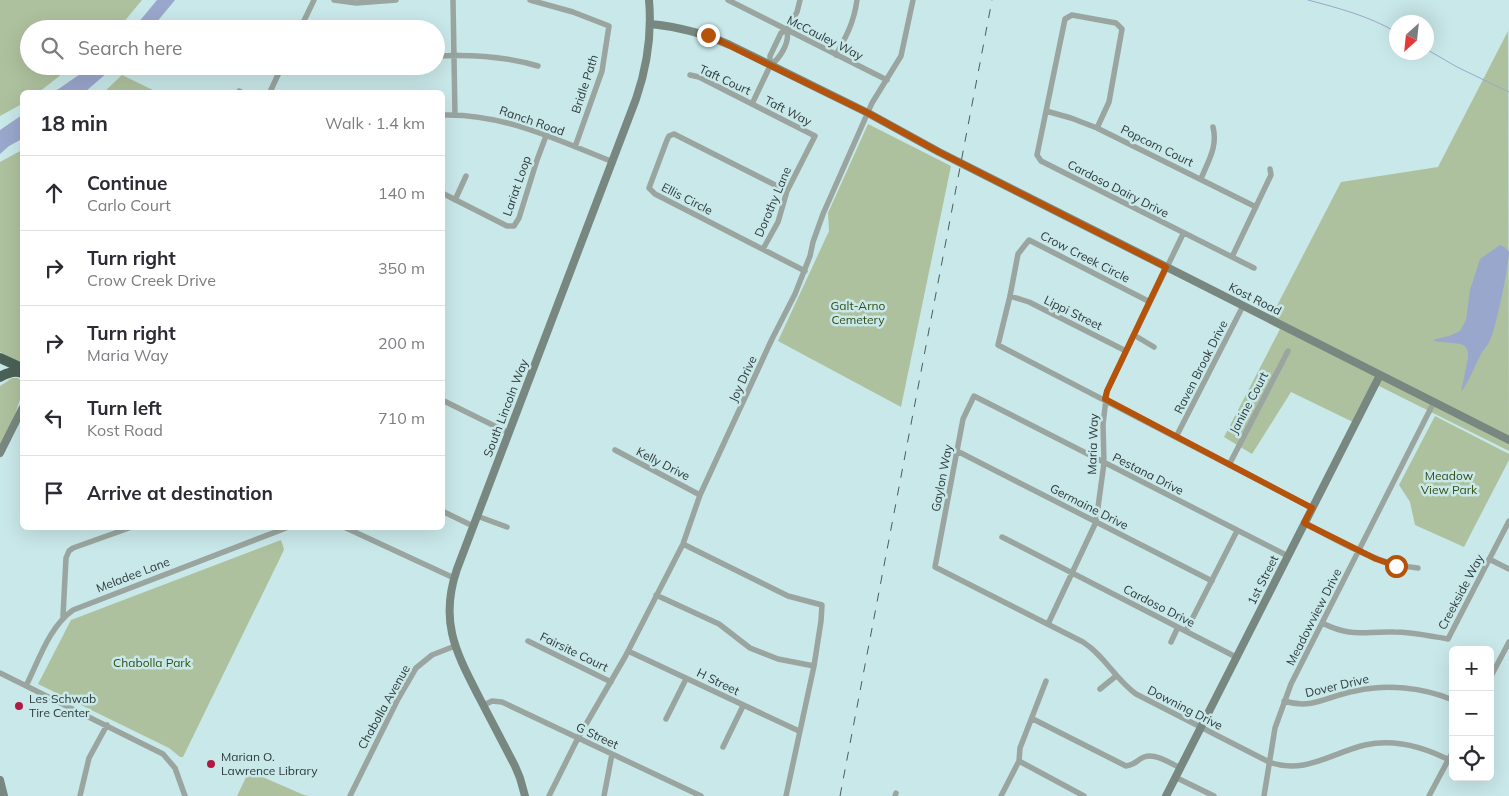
<!DOCTYPE html>
<html lang="en">
<head>
<meta charset="utf-8">
<style>
	:root { --surface:#fff; --page:#f2f2f3; --text:#2b2b33; --muted:#7c7c81; --line:#e1e1e2 }
	body { margin:0; font-family:Mulish,sans-serif; background:var(--page); color:var(--text) }
	.controls { position:absolute; right:15px; bottom:15px; display:grid; overflow:hidden; border-radius:8px; box-shadow:0 5px 20px #0002 }
	.controls button { width:45px; height:45px; display:grid; place-items:center; padding:0; border:0; border-bottom:1px solid var(--line); background:var(--surface); color:var(--text); font:25px sans-serif }
	.compass { position:absolute; left:1389px; top:15px; width:45px; height:45px; border-radius:50%; background:var(--surface); box-shadow:0 5px 20px #0002; rotate:207deg }
	.stop { position:absolute; width:15px; height:15px; margin:-11px; border:4px solid #b45309; border-radius:50%; background:#fff }
	.stop.end { background:#b45309; border-color:#fff; box-shadow:0 1px 5px #0008 }
	.list { margin:0; padding:0; list-style:none }
	h2 { display:flex; justify-content:space-between; align-items:center; height:65px; margin:0; padding:0 20px; font-size:21px }
	h2 small { font-size:16px; font-weight:400; color:var(--muted) }
	.list li { display:grid; grid-template-columns:32px 1fr auto; gap:15px; align-items:center; box-sizing:border-box; height:75px; padding:0 20px; border-top:1px solid var(--line) }
	.list b { display:block; font-size:19px; white-space:nowrap }
	.list p { margin:0; font-size:16px; white-space:nowrap; color:var(--muted) }
	.list em { font-size:16px; font-style:normal; color:var(--muted) }
	.icon { flex:none; width:28px; height:28px; fill:none; stroke:currentColor; stroke-width:2; stroke-linecap:round; stroke-linejoin:round }
	.map { position:relative; flex:none; width:1509px; height:796px; overflow:hidden }
	.search { position:absolute; background:var(--surface); box-shadow:0 5px 20px #0002; left:20px; top:20px; width:425px; height:55px; display:flex; align-items:center; gap:12px; box-sizing:border-box; padding:0 18px; border-radius:28px; color:var(--muted); font-size:19px }
	.panel { position:absolute; background:var(--surface); box-shadow:0 5px 20px #0002; left:20px; top:90px; width:425px; height:440px; border-radius:8px }
	.map>svg:first-child { display:block }
	.green { fill:#aec19e }
	.water { fill:#99a7cc }
	.lines { fill:none; stroke-linecap:round; stroke-linejoin:round }
	.stream { stroke:#99a7cc; stroke-width:1 }
	.street { stroke:#9aa5a0; stroke-width:5.5 }
	.secondary { stroke:#788880; stroke-width:8 }
	.highway { stroke:#4b6157; stroke-width:10 }
	.rail { stroke:#4d5c5d; stroke-width:1; stroke-dasharray:9 9; stroke-linecap:butt }
	.route { stroke:#b45309; stroke-width:6 }
	.poi-dot { fill:#af1b40; stroke:#c9e8e9; stroke-width:2 }
	.labels { text-anchor:middle; stroke-width:5; stroke-linejoin:round; paint-order:stroke }
	.street-label { font-size:12px; fill:#2e3a3b; stroke:#c9e8e9 }
	.park-label { font-size:12px; fill:#334d15; stroke:#c9e8e9 }
	.poi-label { font-size:12px; fill:#2e3a3b; stroke:#c9e8e9; text-anchor:start }
</style>
</head>
<body>
<div class="map">
<svg width="1509" height="796" viewBox="0 0 1509 796">
	<rect width="100%" height="100%" fill="#c9e8e9"/>
	<!-- green -->
	<path class="green" d="M 0,0 L 142,0 L 118,29 L 29,29 L 29,66 L 75,66 L 62,74 L 39,92 L 22,92 L 22,104 L 0,116 Z
		M 1508,31 L 1509,451 L 1377,385 L 1357,424 L 1291,392 L 1252,454 L 1224,437 L 1280,329 L 1268,323 L 1341,182 L 1438,167 Z
		M 122,75 L 157,92 L 104,92 Z
		M 868,124 L 951,166 L 901,407 L 778,341 L 829,231 L 828,213 Z
		M 22,150 L 22,362 L 9,358 L 0,352 L 0,162 Z
		M 12,378 L 18,378 L 22,382 L 21,397 L 15,414 L 0,447 L 0,386 Z
		M 1435,416 L 1509,454 L 1509,460 L 1464,547 L 1415,525 L 1410,502 L 1399,485 Z
		M 281,540 L 284,549 L 283,552 L 183,757 L 180,757 L 169,748 L 38,684 L 71,620 Z
		M 249,771 L 304,795 L 309,796 L 237,796 Z"/>
	<!-- water -->
	<path class="water" d="M 157,0 L 175,0 L 151,29 L 133,29 Z
		M 92,66 L 115,66 L 85,92 L 54,92 Z
		M 22,115 L 22,139 L 9,146 L 0,154 L 0,130 Z
		M 1500,245 C 1503,246 1507,248 1509,252 C 1509,265 1497,323 1491,338 C 1489,344 1484,349 1481,354 C 1474,367 1470,380 1461,392 L 1468,358 L 1468,352 L 1466,347 L 1461,344 L 1433,341 L 1436,339 L 1449,336 L 1460,331 L 1466,320 L 1470,290 L 1480,259 Z"/>
	<g class="lines">
		<!-- stream -->
		<path class="stream" d="M 1308,0 C 1338,8 1369,16 1396,32
			M 1426,49 L 1457,67 L 1509,92"/>
		<!-- street -->
		<path class="street" d="M 334,0 L 356,3 L 396,0
			M 453,0 L 455,115
			M 530,0 L 573,12 L 609,26 L 602,71 L 575,147
			M 728,0 L 887,80
			M 300,29 L 314,0
			M 836,55 C 847,35 854,22 857,0
			M 436,56 C 472,54 504,56 538,66
			M 770,66 C 780,58 790,43 787,30
			M 690,75 L 699,77 L 815,136 L 787,191 L 778,222 L 763,249
			M 239,91 L 241,92
			M 270,92 L 282,66
			M 752,104 L 770,66 L 770,56 L 781,33 L 787,30 L 797,12 L 800,0
			M 1046,111 L 1071,118 L 1097,128 L 1256,207
			M 442,115 C 503,113 557,140 613,162
			M 1097,128 L 1109,102 L 1122,29 L 1116,23 L 1072,15 L 1065,19 L 1037,155 L 1041,161 L 1254,268
			M 1201,179 C 1208,161 1218,147 1213,127
			M 787,191 L 674,134 L 669,136 L 667,140 L 649,188 L 655,194 L 805,271
			M 442,193 L 507,226 L 514,226 L 519,218 L 537,160 L 546,136
			M 455,200 L 466,176
			M 1232,257 L 1271,175 L 1270,169
			M 1010,296 L 1029,302 L 1126,351
			M 1150,302 L 1029,240 L 1018,254 L 1010,296 L 998,345 L 1312,508
			M 1134,335 L 1154,347
			M 442,400 L 509,433
			M 1176,437 L 1243,306
			M 615,450 L 700,495
			M 957,451 L 1212,581
			M 1229,465 L 1288,351
			M 442,511 L 473,526
			M 477,516 L 507,527
			M 1304,523 C 1341,542 1377,565 1418,568
			M 346,528 L 454,578
			M 1002,537 L 1236,657
			M 683,544 L 788,596 L 822,605 L 821,621 L 814,666
			M 1288,556 L 974,396 L 963,419 L 935,567 L 1083,642 C 1105,656 1115,679 1136,694 L 1269,762 C 1305,775 1331,753 1365,745 C 1396,738 1425,747 1453,762
			M 1489,559 L 1509,569
			M 656,595 L 719,624 L 750,648 L 778,659 L 814,666 L 786,796
			M 63,616 L 66,558 L 69,551 L 73,548 L 129,528
			M 1322,623 C 1353,638 1362,631 1394,632 C 1412,632 1430,636 1448,639 L 1509,521
			M 1048,624 L 1096,522 L 1104,463 L 1103,424 L 1107,391 L 1183,234
			M 1186,631 L 1237,531
			M 528,641 L 611,682
			M 1171,642 L 1178,627
			M 628,651 L 799,731
			M 0,673 L 163,754 L 175,768 L 185,796
			M 1490,678 L 1509,642
			M 26,686 C 39,660 49,627 73,610 L 286,528
			M 1100,689 L 1116,676
			M 1284,701 C 1313,710 1327,696 1355,691 C 1387,684 1422,687 1453,700
			M 484,705 L 492,701 L 502,702 L 701,796
			M 666,719 L 686,679
			M 1033,719 L 1126,766 C 1138,764 1136,760 1144,757 C 1156,753 1170,763 1180,768
			M 723,747 L 743,706
			M 1019,761 L 1084,796
			M 1175,777 L 1214,796
			M 80,796 L 89,758 L 107,725
			M 350,796 L 398,699 L 416,668 L 432,655 L 455,646
			M 549,796 L 578,738 L 625,657 L 683,544 L 700,495 L 772,339 L 795,294 L 810,256 L 813,242 L 823,214 L 872,103 L 901,56 L 913,0
			M 604,796 L 612,754
			M 895,796 L 896,793
			M 1001,796 L 1019,761 L 1020,748 L 1046,681
			M 1264,796 L 1275,728 L 1291,684 L 1434,402
			M 1429,796 L 1453,751"/>
		<!-- secondary -->
		<path class="secondary" d="M 651,24 C 679,27 704,33 730,45 L 868,113 L 939,152 L 1509,440
			M 0,453 L 22,409
			M 0,780 L 4,796
			M 525,796 L 520,778 L 515,766 C 503,743 491,720 479,697 C 456,652 439,622 457,569 L 636,99 C 647,67 652,34 649,0
			M 1166,796 L 1380,375"/>
		<!-- highway -->
		<path class="highway" d="M 0,358 L 22,368
			M 0,377 C 7,373 15,370 22,373"/>
		<!-- rail -->
		<path class="rail" d="M 840,796 L 992,0"/>
	</g>
	<g class="lines">
		<!-- route -->
		<path class="route" d="M 708,35 L 868,113 L 939,152 L 1166,267 L 1107,391 L 1105,399 L 1312,508 L 1304,523 L 1376,559 L 1396,566"/>
	</g>
	<!-- markers -->
	<g class="poi-dot">
		<circle cx="19" cy="706" r="5"/>
		<circle cx="211" cy="764" r="5"/>
	</g>
	<g class="labels">
		<!-- street labels -->
		<g class="street-label">
			<text transform="translate(825 38) rotate(27)" y="4">McCauley Way</text>
			<text transform="translate(725 80) rotate(25)" y="4">Taft Court</text>
			<text transform="translate(585 84) rotate(-72)" y="4">Bridle Path</text>
			<text transform="translate(788 111) rotate(27)" y="4">Taft Way</text>
			<text transform="translate(532 121) rotate(19)" y="4">Ranch Road</text>
			<text transform="translate(1157 146) rotate(26)" y="4">Popcorn Court</text>
			<text transform="translate(517 186) rotate(-71)" y="4">Lariat Loop</text>
			<text transform="translate(1118 189) rotate(27)" y="4">Cardoso Dairy Drive</text>
			<text transform="translate(687 199) rotate(27)" y="4">Ellis Circle</text>
			<text transform="translate(773 202) rotate(-67)" y="4">Dorothy Lane</text>
			<text transform="translate(1085 257) rotate(27)" y="4">Crow Creek Circle</text>
			<text transform="translate(1255 299) rotate(27)" y="4">Kost Road</text>
			<text transform="translate(1073 313) rotate(26)" y="4">Lippi Street</text>
			<text transform="translate(1201 367) rotate(-63)" y="4">Raven Brook Drive</text>
			<text transform="translate(743 379) rotate(-65)" y="4">Joy Drive</text>
			<text transform="translate(1249 403) rotate(-62)" y="4">Janine Court</text>
			<text transform="translate(506 408) rotate(-69)" y="4">South Lincoln Way</text>
			<text transform="translate(1093 444) rotate(-88)" y="4">Maria Way</text>
			<text transform="translate(663 464) rotate(27)" y="4">Kelly Drive</text>
			<text transform="translate(1148 474) rotate(27)" y="4">Pestana Drive</text>
			<text transform="translate(942 478) rotate(-79)" y="4">Gaylon Way</text>
			<text transform="translate(1089 507) rotate(27)" y="4">Germaine Drive</text>
			<text transform="translate(133 575) rotate(-21)" y="4">Meladee Lane</text>
			<text transform="translate(1263 580) rotate(-63)" y="4">1st Street</text>
			<text transform="translate(1461 592) rotate(-62)" y="4">Creekside Way</text>
			<text transform="translate(1159 606) rotate(27)" y="4">Cardoso Drive</text>
			<text transform="translate(1314 617) rotate(-63)" y="4">Meadowview Drive</text>
			<text transform="translate(574 652) rotate(26)" y="4">Fairsite Court</text>
			<text transform="translate(718 682) rotate(26)" y="4">H Street</text>
			<text transform="translate(1337 686) rotate(-13)" y="4">Dover Drive</text>
			<text transform="translate(384 707) rotate(-61)" y="4">Chabolla Avenue</text>
			<text transform="translate(1185 708) rotate(27)" y="4">Downing Drive</text>
			<text transform="translate(597 736) rotate(25)" y="4">G Street</text>
		</g>
		<!-- park labels -->
		<g class="park-label">
			<text x="858" y="310">Galt-Arno<tspan x="858" dy="14">Cemetery</tspan></text>
			<text x="1449" y="480">Meadow<tspan x="1449" dy="14">View Park</tspan></text>
			<text x="152" y="667">Chabolla Park</text>
		</g>
		<!-- poi labels -->
		<g class="poi-label">
			<text x="29" y="703">Les Schwab<tspan x="29" dy="14">Tire Center</tspan></text>
			<text x="221" y="761">Marian O.<tspan x="221" dy="14">Lawrence Library</tspan></text>
		</g>
	</g>
</svg>
<div class="controls">
<button>+</button>
<button>−</button>
<button><svg class="icon" aria-label="locate" viewBox="0 0 24 24"><circle cx="12" cy="12" r="6"/><path d="M12 2v4M12 18v4M2 12h4M18 12h4"/></svg></button>
</div>
<svg class="compass" viewBox="-18 -18 36 36"><path d="M0-13l5 13h-10z" fill="#e53935"/><path d="M0 13l5-13h-10z" fill="#7c7c81"/></svg>
<div class="stop" style="left:1396px;top:566px"></div>
<div class="stop end" style="left:708px;top:35px"></div>
<div class="search"><svg class="icon" aria-label="search" viewBox="0 0 24 24"><circle cx="10" cy="10" r="6"/><path d="M15 15l6 6"/></svg>Search here</div>
<section class="panel">
<h2>18 min<small>Walk · 1.4 km</small></h2>
<ul class="list">
<li><svg class="icon" aria-label="ahead" viewBox="0 0 24 24"><path d="M12 20V5M6 11l6-6 6 6"/></svg><div><b>Continue</b><p>Carlo Court</p></div><em>140 m</em></li>
<li><svg class="icon" aria-label="right" viewBox="0 0 24 24"><path d="M7 20v-9h11M14 6l5 5-5 5"/></svg><div><b>Turn right</b><p>Crow Creek Drive</p></div><em>350 m</em></li>
<li><svg class="icon" aria-label="right" viewBox="0 0 24 24"><path d="M7 20v-9h11M14 6l5 5-5 5"/></svg><div><b>Turn right</b><p>Maria Way</p></div><em>200 m</em></li>
<li><svg class="icon" aria-label="left" viewBox="0 0 24 24"><path d="M17 20v-9H6M10 6l-5 5 5 5"/></svg><div><b>Turn left</b><p>Kost Road</p></div><em>710 m</em></li>
<li><svg class="icon" aria-label="arrive" viewBox="0 0 24 24"><path d="M6 21V4h12l-3 4 3 4H6"/></svg><div><b>Arrive at destination</b></div></li>
</ul>
</section>
</div>
</body>
</html>
